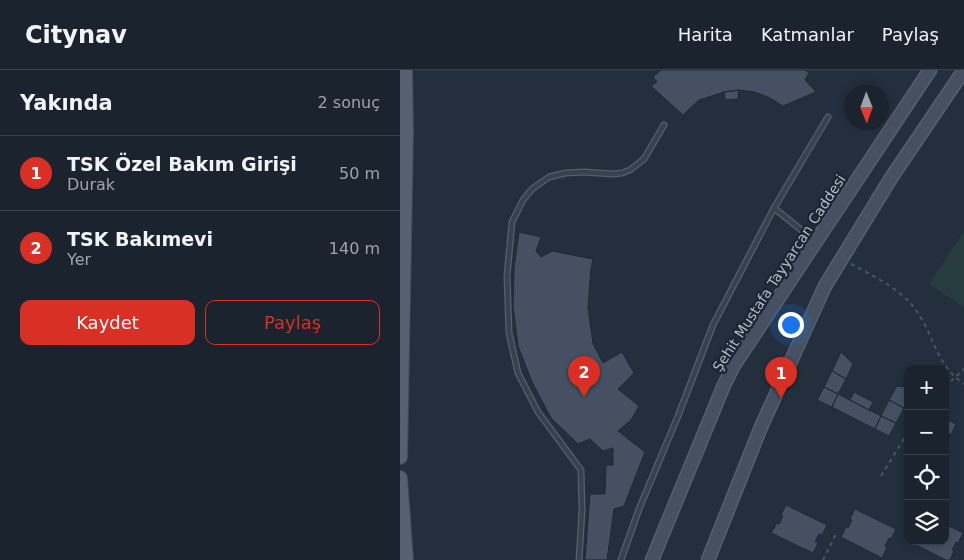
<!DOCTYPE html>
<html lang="tr">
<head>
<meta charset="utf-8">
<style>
	:root { --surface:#1b232e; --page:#282f3a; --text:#f1f3f6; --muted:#a0a4aa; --line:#39404a; --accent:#d93025 }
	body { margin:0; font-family:"DejaVu Sans",sans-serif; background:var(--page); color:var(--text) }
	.controls { position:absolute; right:15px; bottom:15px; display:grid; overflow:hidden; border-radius:10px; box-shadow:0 2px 8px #0003 }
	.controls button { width:45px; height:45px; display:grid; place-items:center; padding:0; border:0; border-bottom:1px solid var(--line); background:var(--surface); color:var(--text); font:25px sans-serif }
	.compass { position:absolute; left:444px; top:15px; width:45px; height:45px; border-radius:50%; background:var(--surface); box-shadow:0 2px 8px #0003; rotate:179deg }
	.you { position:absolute; left:390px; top:254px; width:18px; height:18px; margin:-12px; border:4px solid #fff; border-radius:50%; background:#1a73e8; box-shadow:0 0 0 8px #1a73e833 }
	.badge { display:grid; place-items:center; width:32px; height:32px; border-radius:50%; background:var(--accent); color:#fff; font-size:16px; font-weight:700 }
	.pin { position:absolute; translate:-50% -41px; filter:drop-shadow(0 1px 2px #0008) }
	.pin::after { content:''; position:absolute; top:26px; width:18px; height:15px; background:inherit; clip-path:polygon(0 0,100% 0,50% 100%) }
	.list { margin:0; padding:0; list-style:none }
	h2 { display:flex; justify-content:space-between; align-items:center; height:65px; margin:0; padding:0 20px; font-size:21px }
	h2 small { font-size:16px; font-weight:400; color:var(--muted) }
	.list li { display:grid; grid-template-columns:32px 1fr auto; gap:15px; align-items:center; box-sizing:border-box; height:75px; padding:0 20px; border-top:1px solid var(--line) }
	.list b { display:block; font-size:19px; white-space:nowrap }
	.list p { margin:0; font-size:16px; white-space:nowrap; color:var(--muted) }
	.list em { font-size:16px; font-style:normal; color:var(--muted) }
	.actions { display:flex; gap:10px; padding:15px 20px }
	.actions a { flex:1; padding:11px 0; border:1px solid var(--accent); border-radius:10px; text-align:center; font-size:18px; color:var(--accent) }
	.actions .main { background:var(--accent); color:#fff }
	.icon { flex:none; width:28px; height:28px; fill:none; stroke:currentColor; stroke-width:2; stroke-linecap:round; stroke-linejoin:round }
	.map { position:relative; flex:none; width:564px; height:490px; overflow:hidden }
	header { display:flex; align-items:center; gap:30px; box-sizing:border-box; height:70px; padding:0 25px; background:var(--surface); border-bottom:1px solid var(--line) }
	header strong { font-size:24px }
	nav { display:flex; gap:28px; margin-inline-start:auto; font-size:18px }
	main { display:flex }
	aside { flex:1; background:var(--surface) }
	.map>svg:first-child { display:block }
	.green { fill:#263c3f }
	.building { fill:#455162; stroke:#1f2835 }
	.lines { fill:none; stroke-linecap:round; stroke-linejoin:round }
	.service-casing { stroke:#565f6c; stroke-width:7 }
	.secondary-casing { stroke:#565f6c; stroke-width:15 }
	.primary-casing { stroke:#414a57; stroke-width:16 }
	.path { stroke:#44595c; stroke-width:2; stroke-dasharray:4 4; stroke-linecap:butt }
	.service { stroke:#38414e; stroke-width:4.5 }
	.secondary { stroke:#465061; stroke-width:12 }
	.primary { stroke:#56606e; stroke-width:14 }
	.labels { text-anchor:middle; stroke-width:5; stroke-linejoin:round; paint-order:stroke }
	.street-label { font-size:14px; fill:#b4bcc9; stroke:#1d2633 }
</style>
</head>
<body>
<header>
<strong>Citynav</strong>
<nav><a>Harita</a><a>Katmanlar</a><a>Paylaş</a></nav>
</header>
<main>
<aside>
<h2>Yakında<small>2 sonuç</small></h2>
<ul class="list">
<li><span class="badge">1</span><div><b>TSK Özel Bakım Girişi</b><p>Durak</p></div><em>50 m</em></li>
<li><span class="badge">2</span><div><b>TSK Bakımevi</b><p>Yer</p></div><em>140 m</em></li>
</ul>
<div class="actions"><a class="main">Kaydet</a><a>Paylaş</a></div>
</aside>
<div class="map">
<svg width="564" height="490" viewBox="0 0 564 490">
	<rect width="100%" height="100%" fill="#242f3e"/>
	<!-- green -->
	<path class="green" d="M 564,161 L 564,237 L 529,214 Z"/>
	<!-- building -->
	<path class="building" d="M 261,0 L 405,0 L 409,3 L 405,10 L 416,22 L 383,36 L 368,27 L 354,22 L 339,20 L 324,22 L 299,30 L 283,45 L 251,16 L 257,12 L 253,7 Z
		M 339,20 L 338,29 L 325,30 L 324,22 Z
		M 119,162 L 141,167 L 136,181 L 141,187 L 152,181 L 193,189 L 191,199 L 188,237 L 193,274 L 203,293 L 222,282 L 234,303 L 218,319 L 239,336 L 231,350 L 218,361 L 245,382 L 224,436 L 214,439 L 207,490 L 185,490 L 190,424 L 205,424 L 206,395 L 213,395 L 213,378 L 203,381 L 190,369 L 178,374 L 151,348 L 132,312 L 118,276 L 113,236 L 114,198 Z
		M 441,282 L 453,294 L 446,309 L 432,301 Z
		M 432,301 L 446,309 L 438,324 L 424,317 Z
		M 497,316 L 508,317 L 508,329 L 504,338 L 489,330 Z
		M 424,317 L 438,324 L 432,337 L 417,330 Z
		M 454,322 L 473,332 L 469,340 L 450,330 Z
		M 438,324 L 481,346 L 475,359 L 432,337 Z
		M 489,330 L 504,338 L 496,353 L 481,346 Z
		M 481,346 L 496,353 L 489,366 L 475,359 Z
		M 545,349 L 556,354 L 551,365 L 548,363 L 545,369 Z
		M 386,435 L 427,455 L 422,465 L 419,464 L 415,472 L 418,473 L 413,483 L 371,463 L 377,453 L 379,454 L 383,446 L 381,445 Z
		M 455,439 L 496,459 L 491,469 L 489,468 L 485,476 L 487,477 L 482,488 L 441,467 L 446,457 L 448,458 L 452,450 L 450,449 Z
		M 545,454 L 563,463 L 558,473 L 556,472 L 552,480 L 554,481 L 550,490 L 546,490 L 508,471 L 545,471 Z"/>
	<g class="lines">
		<defs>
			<path id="service" d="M 374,138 L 415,171
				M 179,490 L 182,440 L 181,400 L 138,342 L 118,303 L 109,263 L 107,206 L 112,152 L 123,130 L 132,119 L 149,107 L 166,103 L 184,102 L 213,104 L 222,103 L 230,100 L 244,89 L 264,55
				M 221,490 L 239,439 L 278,346 L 313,255 L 374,138 L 428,47"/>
			<path id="secondary" d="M 252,490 L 324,315 L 334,295 L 530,0
				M 308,490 L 361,357 L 425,216 L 491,108 L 564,0"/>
			<path id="primary" d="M 0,387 L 6,61 L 5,0
				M 0,408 L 6,490"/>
		</defs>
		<!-- service casing -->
		<use href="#service" class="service-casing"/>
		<!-- secondary casing -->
		<use href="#secondary" class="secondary-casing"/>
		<!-- primary casing -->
		<use href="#primary" class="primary-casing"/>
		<!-- path -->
		<path class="path" d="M 451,194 C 472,205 496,217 512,235 C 534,261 534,294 564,314
			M 545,317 L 564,299
			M 481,406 L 508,362
			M 423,490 L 437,462"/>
		<!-- service -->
		<use href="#service" class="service"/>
		<!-- secondary -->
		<use href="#secondary" class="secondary"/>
		<!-- primary -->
		<use href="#primary" class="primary"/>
	</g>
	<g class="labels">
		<!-- street labels -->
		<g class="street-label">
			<text transform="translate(379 203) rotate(-57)" y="5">Şehit Mustafa Tayyarcan Caddesi</text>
		</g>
	</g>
</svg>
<div class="controls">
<button>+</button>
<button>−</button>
<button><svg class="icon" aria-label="locate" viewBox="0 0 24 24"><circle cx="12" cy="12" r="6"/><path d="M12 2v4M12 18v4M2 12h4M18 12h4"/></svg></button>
<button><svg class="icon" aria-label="layers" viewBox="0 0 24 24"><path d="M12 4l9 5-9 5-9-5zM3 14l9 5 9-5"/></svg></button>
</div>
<svg class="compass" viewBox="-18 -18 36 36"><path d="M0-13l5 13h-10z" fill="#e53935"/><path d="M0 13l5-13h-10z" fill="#a0a4aa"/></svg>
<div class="you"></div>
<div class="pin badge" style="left:381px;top:328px">1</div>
<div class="pin badge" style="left:184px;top:327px">2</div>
</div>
</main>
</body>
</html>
